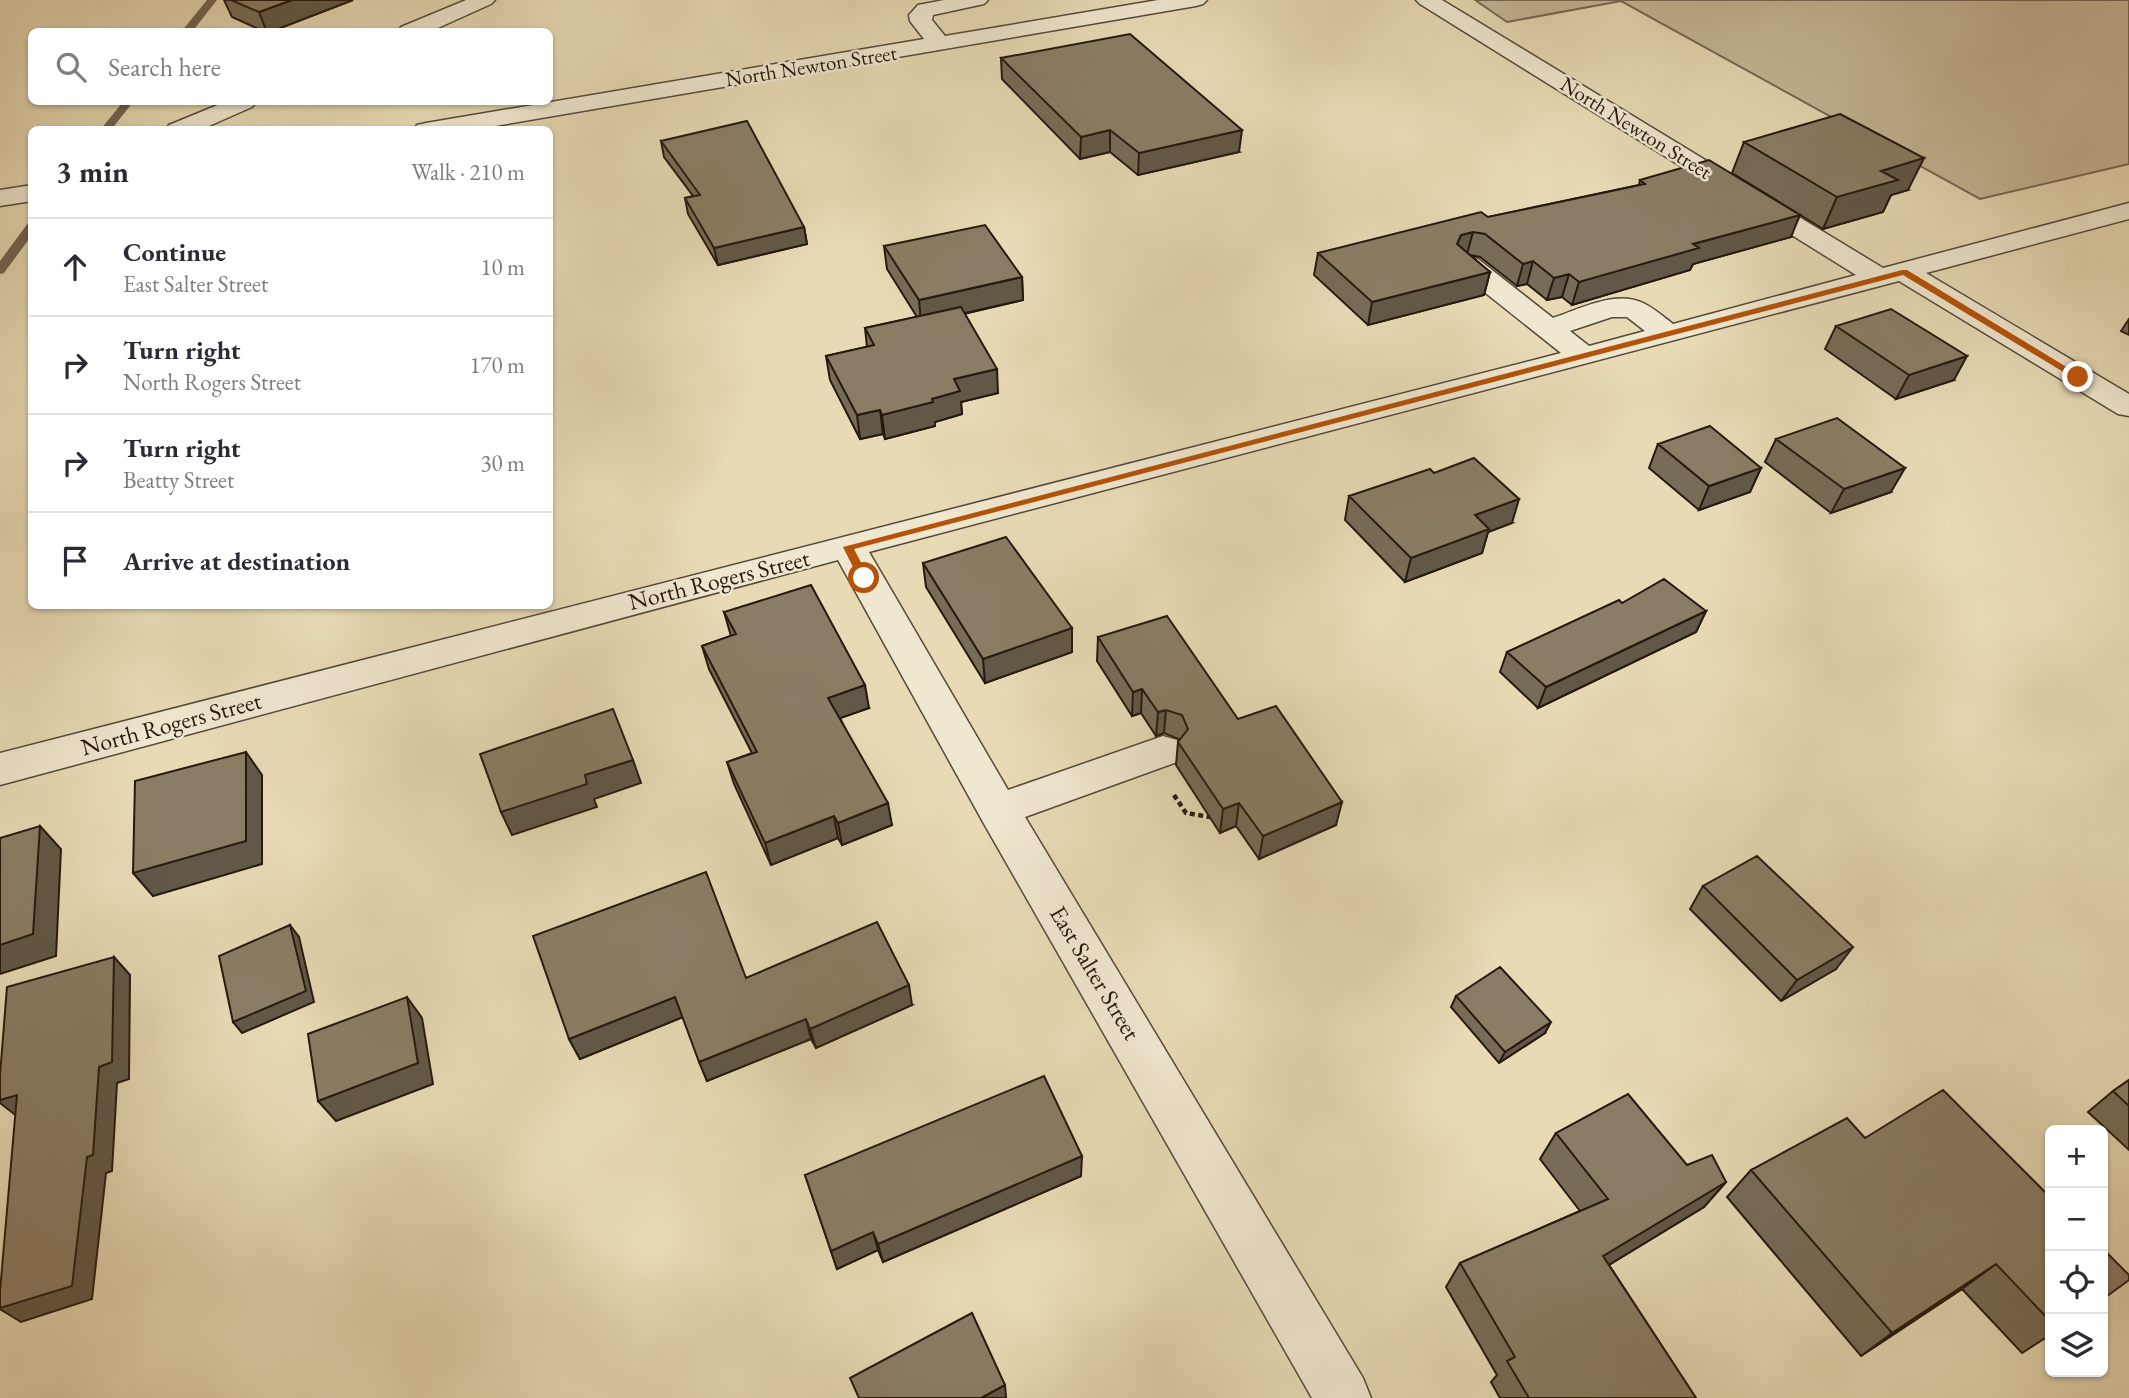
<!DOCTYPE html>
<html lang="en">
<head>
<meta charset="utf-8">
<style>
	:root { --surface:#fff; --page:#f2f2f3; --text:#2b2b33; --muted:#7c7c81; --line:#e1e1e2 }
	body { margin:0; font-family:"EB Garamond",serif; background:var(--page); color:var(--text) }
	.controls { position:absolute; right:21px; bottom:21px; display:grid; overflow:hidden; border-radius:10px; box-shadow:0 2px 5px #0004 }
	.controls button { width:63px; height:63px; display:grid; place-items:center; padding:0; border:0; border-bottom:2px solid var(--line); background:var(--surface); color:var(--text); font:35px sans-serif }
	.stop { position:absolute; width:21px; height:21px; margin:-16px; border:5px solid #b45309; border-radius:50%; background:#fff }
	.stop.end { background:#b45309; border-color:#fff; box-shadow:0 2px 7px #0008 }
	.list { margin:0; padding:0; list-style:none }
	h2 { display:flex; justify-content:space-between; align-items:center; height:91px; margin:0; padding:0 28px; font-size:30px }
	h2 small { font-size:23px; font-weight:400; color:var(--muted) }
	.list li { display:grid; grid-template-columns:46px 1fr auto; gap:21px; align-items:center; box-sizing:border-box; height:98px; padding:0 28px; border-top:2px solid var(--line) }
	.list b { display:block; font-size:26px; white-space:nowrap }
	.list p { margin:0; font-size:23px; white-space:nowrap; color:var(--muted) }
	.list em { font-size:23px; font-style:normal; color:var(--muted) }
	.icon { flex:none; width:38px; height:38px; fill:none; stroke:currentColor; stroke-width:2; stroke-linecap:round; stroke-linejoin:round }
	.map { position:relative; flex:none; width:2129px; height:1398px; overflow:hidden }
	.search { position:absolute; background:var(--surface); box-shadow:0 2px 5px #0004; left:28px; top:28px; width:525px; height:77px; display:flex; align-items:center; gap:18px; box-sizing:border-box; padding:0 24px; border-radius:10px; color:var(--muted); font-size:26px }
	.panel { position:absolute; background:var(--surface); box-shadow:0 2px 5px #0004; left:28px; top:126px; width:525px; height:483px; border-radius:10px }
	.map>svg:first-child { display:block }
	.green { fill:#c6b999; stroke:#766954; stroke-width:2 }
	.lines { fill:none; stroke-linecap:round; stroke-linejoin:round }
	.stream { fill:#726551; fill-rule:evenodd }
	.minor-casing { stroke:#564938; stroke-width:3 }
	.path { stroke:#26190f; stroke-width:4.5; stroke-dasharray:5 3.5; stroke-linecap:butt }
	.minor { fill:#efe7cf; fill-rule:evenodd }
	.wall { fill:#776c57; stroke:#26190f; stroke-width:2 }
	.shaded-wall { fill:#615847; stroke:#26190f; stroke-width:2 }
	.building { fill:#8a7d65; stroke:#26190f; stroke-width:2 }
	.route { fill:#b45309 }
	.labels { text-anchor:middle; stroke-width:5; stroke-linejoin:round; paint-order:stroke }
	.far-street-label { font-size:21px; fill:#26190f; stroke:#efe7cf }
	.street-label { font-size:24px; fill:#26190f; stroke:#efe7cf }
</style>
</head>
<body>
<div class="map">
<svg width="2129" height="1398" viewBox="0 0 2129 1398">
	<rect width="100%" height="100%" fill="#e7dab5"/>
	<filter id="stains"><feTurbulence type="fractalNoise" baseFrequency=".00286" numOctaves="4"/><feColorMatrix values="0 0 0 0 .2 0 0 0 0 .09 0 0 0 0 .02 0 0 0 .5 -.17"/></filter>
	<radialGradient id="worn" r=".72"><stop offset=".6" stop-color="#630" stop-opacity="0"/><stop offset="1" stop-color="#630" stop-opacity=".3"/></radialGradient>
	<!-- green -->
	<path class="green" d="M 1475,0 L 2129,0 L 2129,164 L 1980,199 L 1621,1 L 1507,22 Z"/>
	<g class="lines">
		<!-- stream -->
		<path class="stream" d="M 207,0 L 217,0 L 192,32 L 181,32 Z
			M 123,102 L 133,102 L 111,130 L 100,130 Z
			M 32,222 L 32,235 L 4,273 L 0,274 L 0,261 L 28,223 Z"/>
		<defs>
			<path id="minor" d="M 466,0 L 495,0 L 491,4 L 429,32 L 398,32 L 401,27 Z
				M 944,0 L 988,0 L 984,4 L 933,15 L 932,20 L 945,36 L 1158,0 L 1207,0 L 1203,4 L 1196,6 L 472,130 L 414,130 L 417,125 L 426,123 L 924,39 L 910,21 L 909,15 L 918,5 Z
				M 1416,0 L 1442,0 L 1883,268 L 2129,203 L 2129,219 L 1926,273 L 2129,394 L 2129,416 L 2118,414 L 1899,281 L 869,552 L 1008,790 L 1163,736 L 1177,740 L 1183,751 L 1177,762 L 1025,817 L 1363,1378 L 1371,1398 L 1312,1398 L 983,822 L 838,560 L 0,785 L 0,753 L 1561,353 L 1458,271 L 1454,265 L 1458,259 L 1468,257 L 1478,259 L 1553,318 C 1580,309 1617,289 1645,304 C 1655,309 1664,317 1673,324 L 1856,275 L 1420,4 ZM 1612,317 L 1627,317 L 1645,331 L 1589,346 L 1570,331 Z
				M 225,102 L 256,102 L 252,107 L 200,130 L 166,130 L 169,125 Z
				M 32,185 L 32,201 L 0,206 L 0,190 Z"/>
		</defs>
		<!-- minor casing -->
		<use href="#minor" class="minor-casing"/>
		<!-- path -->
		<path class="path" d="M 1174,795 L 1186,813 L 1210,817"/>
		<!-- minor -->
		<use href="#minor" class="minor"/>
	</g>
	<!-- wall -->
	<path class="wall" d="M 224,0 L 353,0 L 270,32 L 265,32 L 232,17 Z
		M 1001,58 L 1239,152 L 1138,175 L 1110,152 L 1080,159 L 1002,79 Z
		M 661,141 L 804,227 L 807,244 L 718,265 L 688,214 L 685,198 L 693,196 L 664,157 Z
		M 1744,142 L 1908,190 L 1891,195 L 1883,212 L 1823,229 L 1732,173 Z
		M 1640,180 L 1791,237 L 1693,264 L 1690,270 L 1572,305 L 1562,297 L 1547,300 L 1527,284 L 1517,286 L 1480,257 L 1470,255 L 1490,272 L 1484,295 L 1368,325 L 1314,275 L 1318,253 L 1639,185 Z
		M 884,246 L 1022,277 L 1023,300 L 964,314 L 998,393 L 961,402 L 962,414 L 935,422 L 935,426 L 885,439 L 883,434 L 860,439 L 830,380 L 826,356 L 867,347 L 865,328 L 917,317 L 887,269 Z
		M 2129,319 L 2129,335 L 2121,331 Z
		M 1836,326 L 1954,380 L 1896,399 L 1825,349 Z
		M 1776,439 L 1891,492 L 1831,513 L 1765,462 Z
		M 1658,444 L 1761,468 L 1750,492 L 1699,510 L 1649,468 Z
		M 1349,496 L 1512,523 L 1488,532 L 1482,553 L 1405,582 L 1345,520 Z
		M 923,563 L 1072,628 L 1072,652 L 985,683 L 926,587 Z
		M 1622,603 L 1706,611 L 1696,632 L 1538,708 L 1500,672 L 1507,652 Z
		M 724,612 L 869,708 L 840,718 L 892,825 L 842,845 L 838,838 L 771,865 L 734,784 L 727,762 L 752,753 L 709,669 L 702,646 L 731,636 Z
		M 1098,637 L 1238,719 L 1336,825 L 1259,859 L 1236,826 L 1220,833 L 1176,765 L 1178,742 L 1179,739 L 1164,733 L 1156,736 L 1141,713 L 1132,716 L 1097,661 Z
		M 1703,886 L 1836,969 L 1781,1001 L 1690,909 Z
		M 746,978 L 912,1005 L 816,1048 L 811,1039 L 707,1081 L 683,1017 L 580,1059 L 569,1039 Z
		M 1456,996 L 1545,1033 L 1499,1063 L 1451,1007 Z
		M 2129,1080 L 2129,1150 L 2088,1112 L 2113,1091 Z
		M 1556,1133 L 1687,1165 L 1726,1182 L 1704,1207 L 1609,1265 L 1696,1398 L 1500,1398 L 1491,1382 L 1497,1375 L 1446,1287 L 1460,1263 L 1580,1211 L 1540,1159 Z
		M 1865,1138 L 2050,1197 L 2050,1335 L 2022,1353 L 1962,1289 L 1861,1356 L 1727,1197 L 1751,1170 Z
		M 805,1175 L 1081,1176 L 883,1262 L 878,1250 L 837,1269 Z"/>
	<!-- shaded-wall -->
	<path class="shaded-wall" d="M 292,0 L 353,0 L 270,32 L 267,32 L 259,12 Z
		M 1110,130 L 1110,152 L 1080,159 L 1081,137 Z
		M 1242,130 L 1239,152 L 1138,175 L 1139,153 Z
		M 1924,158 L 1908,190 L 1891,195 L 1883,212 L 1823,229 L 1837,197 L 1881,171 Z
		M 1800,215 L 1791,237 L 1693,264 L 1690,270 L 1572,305 L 1579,282 L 1693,244 Z
		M 804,227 L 807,244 L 718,265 L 714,248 Z
		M 1473,232 L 1467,254 L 1457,244 L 1461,235 Z
		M 1533,261 L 1527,284 L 1517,286 L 1523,264 Z
		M 1490,272 L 1484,295 L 1368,325 L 1372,302 Z
		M 1569,274 L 1562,297 L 1547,300 L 1554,278 Z
		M 1022,277 L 1023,300 L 921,323 L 919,300 Z
		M 1967,356 L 1954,380 L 1896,399 L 1909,375 Z
		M 997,369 L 998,393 L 961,402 L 962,414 L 935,422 L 935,426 L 885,439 L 882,415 L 932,399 L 954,379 Z
		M 880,410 L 883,434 L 860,439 L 857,415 Z
		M 1761,468 L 1750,492 L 1699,510 L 1709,486 Z
		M 1905,468 L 1891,492 L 1831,513 L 1844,489 Z
		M 1519,499 L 1512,523 L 1488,532 L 1482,553 L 1405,582 L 1411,558 L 1475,515 Z
		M 1706,611 L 1696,632 L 1538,708 L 1546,687 Z
		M 1072,628 L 1072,652 L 985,683 L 983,659 Z
		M 865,685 L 869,708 L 832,721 L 828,698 Z
		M 1142,689 L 1141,713 L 1132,716 L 1133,692 Z
		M 1166,710 L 1164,733 L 1156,736 L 1158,712 Z
		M 246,752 L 262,775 L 262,864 L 153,896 L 133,873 Z
		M 633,760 L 641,783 L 594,799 L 597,807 L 512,835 L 501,812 L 585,775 Z
		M 1342,802 L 1336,825 L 1259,859 L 1263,836 Z
		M 888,803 L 892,825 L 842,845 L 838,823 Z
		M 1239,803 L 1236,826 L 1220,833 L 1223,809 Z
		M 834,816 L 838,838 L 771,865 L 765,843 Z
		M 40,826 L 61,849 L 56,956 L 0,974 L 0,945 Z
		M 290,925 L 299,937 L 314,1002 L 242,1033 L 233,1022 Z
		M 1853,947 L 1836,969 L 1781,1001 L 1797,980 Z
		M 114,957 L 130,975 L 129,1079 L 117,1083 L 112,1171 L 106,1173 L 92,1299 L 21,1322 L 0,1309 L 0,1308 L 87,1157 Z
		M 909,985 L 912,1005 L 816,1048 L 810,1029 Z
		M 407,997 L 422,1018 L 433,1084 L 336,1121 L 318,1101 Z
		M 675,997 L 683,1017 L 580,1059 L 569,1039 Z
		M 806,1019 L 811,1039 L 707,1081 L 699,1062 Z
		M 1551,1022 L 1545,1033 L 1499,1063 L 1505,1052 Z
		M 17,1095 L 18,1117 L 0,1103 L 0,1100 Z
		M 1082,1156 L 1081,1176 L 883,1262 L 878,1244 Z
		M 1726,1182 L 1704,1207 L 1584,1280 L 1603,1256 Z
		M 873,1232 L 878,1250 L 837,1269 L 831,1251 Z
		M 1996,1264 L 1962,1289 L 1861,1356 L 1892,1333 Z
		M 1005,1385 L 1006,1397 L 1004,1398 L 981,1398 Z"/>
	<!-- building -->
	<path class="building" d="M 231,0 L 292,0 L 259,12 Z
		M 1130,34 L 1242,130 L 1139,153 L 1110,130 L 1081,137 L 1001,58 Z
		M 1840,114 L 1924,158 L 1881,171 L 1898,180 L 1837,197 L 1744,142 Z
		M 747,121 L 804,227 L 714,248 L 685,198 L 700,195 L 661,141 Z
		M 1709,160 L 1800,215 L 1693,244 L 1699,248 L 1579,282 L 1569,274 L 1554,278 L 1533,261 L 1523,264 L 1485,234 L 1473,232 L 1461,235 L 1457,244 L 1490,272 L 1372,302 L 1318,253 L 1481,212 L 1488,217 L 1645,184 L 1640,180 Z
		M 985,225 L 1022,277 L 919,300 L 884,246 Z
		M 961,307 L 997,369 L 954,379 L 960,391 L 932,399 L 933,402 L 882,415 L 880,410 L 857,415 L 826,356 L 874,345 L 865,328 Z
		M 1891,309 L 1967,356 L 1909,375 L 1836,326 Z
		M 1837,418 L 1905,468 L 1844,489 L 1776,439 Z
		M 1710,426 L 1761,468 L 1709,486 L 1658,444 Z
		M 1474,458 L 1519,499 L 1475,515 L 1489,529 L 1411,558 L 1349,496 L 1430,469 L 1434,473 Z
		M 1006,537 L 1072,628 L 983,659 L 923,563 Z
		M 1664,579 L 1706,611 L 1546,687 L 1507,652 L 1619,600 L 1622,603 Z
		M 811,585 L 865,685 L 828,698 L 888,803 L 838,823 L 834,816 L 765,843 L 727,762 L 757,752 L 702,646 L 736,634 L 724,612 Z
		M 1167,616 L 1238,719 L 1276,706 L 1342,802 L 1263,836 L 1239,803 L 1223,809 L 1178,742 L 1188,729 L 1182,715 L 1166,710 L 1158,712 L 1142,689 L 1133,692 L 1098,637 Z
		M 613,709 L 633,760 L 585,775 L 587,784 L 501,812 L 480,754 Z
		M 246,752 L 246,841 L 133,873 L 135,781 Z
		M 40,826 L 33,934 L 0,945 L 0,838 Z
		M 1757,856 L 1853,947 L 1797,980 L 1703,886 Z
		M 706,872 L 746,978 L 877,922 L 909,985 L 810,1029 L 806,1019 L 699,1062 L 675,997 L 569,1039 L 533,936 Z
		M 290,925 L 306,991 L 233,1022 L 219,956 Z
		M 114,957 L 112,1062 L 99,1067 L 93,1155 L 87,1157 L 72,1286 L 0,1308 L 0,1291 L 17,1095 L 0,1100 L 0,1075 L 7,987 Z
		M 1500,967 L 1551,1022 L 1505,1052 L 1456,996 Z
		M 407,997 L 418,1063 L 318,1101 L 308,1034 Z
		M 1044,1076 L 1082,1156 L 878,1244 L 873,1232 L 831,1251 L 805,1175 Z
		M 2129,1080 L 2129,1106 L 2113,1091 Z
		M 1943,1090 L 2050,1197 L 2050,1321 L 1996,1264 L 1892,1333 L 1751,1170 L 1847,1118 L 1865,1138 Z
		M 1628,1094 L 1687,1165 L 1712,1155 L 1726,1182 L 1603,1256 L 1696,1398 L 1529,1398 L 1507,1361 L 1515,1357 L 1460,1263 L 1608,1199 L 1556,1133 Z
		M 2103,1249 L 2129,1275 L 2129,1280 L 2103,1299 Z
		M 972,1313 L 1005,1385 L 981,1398 L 859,1398 L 850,1378 Z"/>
	<!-- route -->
	<path class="route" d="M 1902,270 L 1907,270 L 2083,377 L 2075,379 L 1903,275 L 854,549 L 869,578 L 864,582 L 860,581 L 843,547 Z"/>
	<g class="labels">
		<!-- far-street labels -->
		<g class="far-street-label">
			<text transform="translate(811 66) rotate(-9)" y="7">North Newton Street</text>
			<text transform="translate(1636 128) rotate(32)" y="7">North Newton Street</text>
		</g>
		<!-- street labels -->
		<g class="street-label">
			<text transform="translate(719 580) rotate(-14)" y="8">North Rogers Street</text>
			<text transform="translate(171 724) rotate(-15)" y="8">North Rogers Street</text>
			<text transform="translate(1095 973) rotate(59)" y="8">East Salter Street</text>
		</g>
	</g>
	<rect width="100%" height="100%" filter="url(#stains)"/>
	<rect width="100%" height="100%" fill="url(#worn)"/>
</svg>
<div class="controls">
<button>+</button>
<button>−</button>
<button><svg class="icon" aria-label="locate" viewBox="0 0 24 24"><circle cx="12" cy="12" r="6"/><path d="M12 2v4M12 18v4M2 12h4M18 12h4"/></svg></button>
<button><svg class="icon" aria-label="layers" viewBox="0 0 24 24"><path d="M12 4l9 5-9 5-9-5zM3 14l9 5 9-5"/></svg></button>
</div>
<div class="stop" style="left:864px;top:578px"></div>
<div class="stop end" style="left:2078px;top:377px"></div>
<div class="search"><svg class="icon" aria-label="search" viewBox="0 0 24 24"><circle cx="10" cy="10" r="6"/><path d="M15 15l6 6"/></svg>Search here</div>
<section class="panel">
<h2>3 min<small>Walk · 210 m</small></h2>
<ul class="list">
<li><svg class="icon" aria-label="ahead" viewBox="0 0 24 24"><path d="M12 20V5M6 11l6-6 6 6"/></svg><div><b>Continue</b><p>East Salter Street</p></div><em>10 m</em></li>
<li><svg class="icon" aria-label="right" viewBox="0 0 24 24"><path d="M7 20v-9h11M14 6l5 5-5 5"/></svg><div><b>Turn right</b><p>North Rogers Street</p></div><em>170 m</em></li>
<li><svg class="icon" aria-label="right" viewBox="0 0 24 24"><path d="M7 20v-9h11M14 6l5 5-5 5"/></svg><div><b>Turn right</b><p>Beatty Street</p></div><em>30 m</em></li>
<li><svg class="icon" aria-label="arrive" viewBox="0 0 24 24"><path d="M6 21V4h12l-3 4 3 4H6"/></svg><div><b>Arrive at destination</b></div></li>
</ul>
</section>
</div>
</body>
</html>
